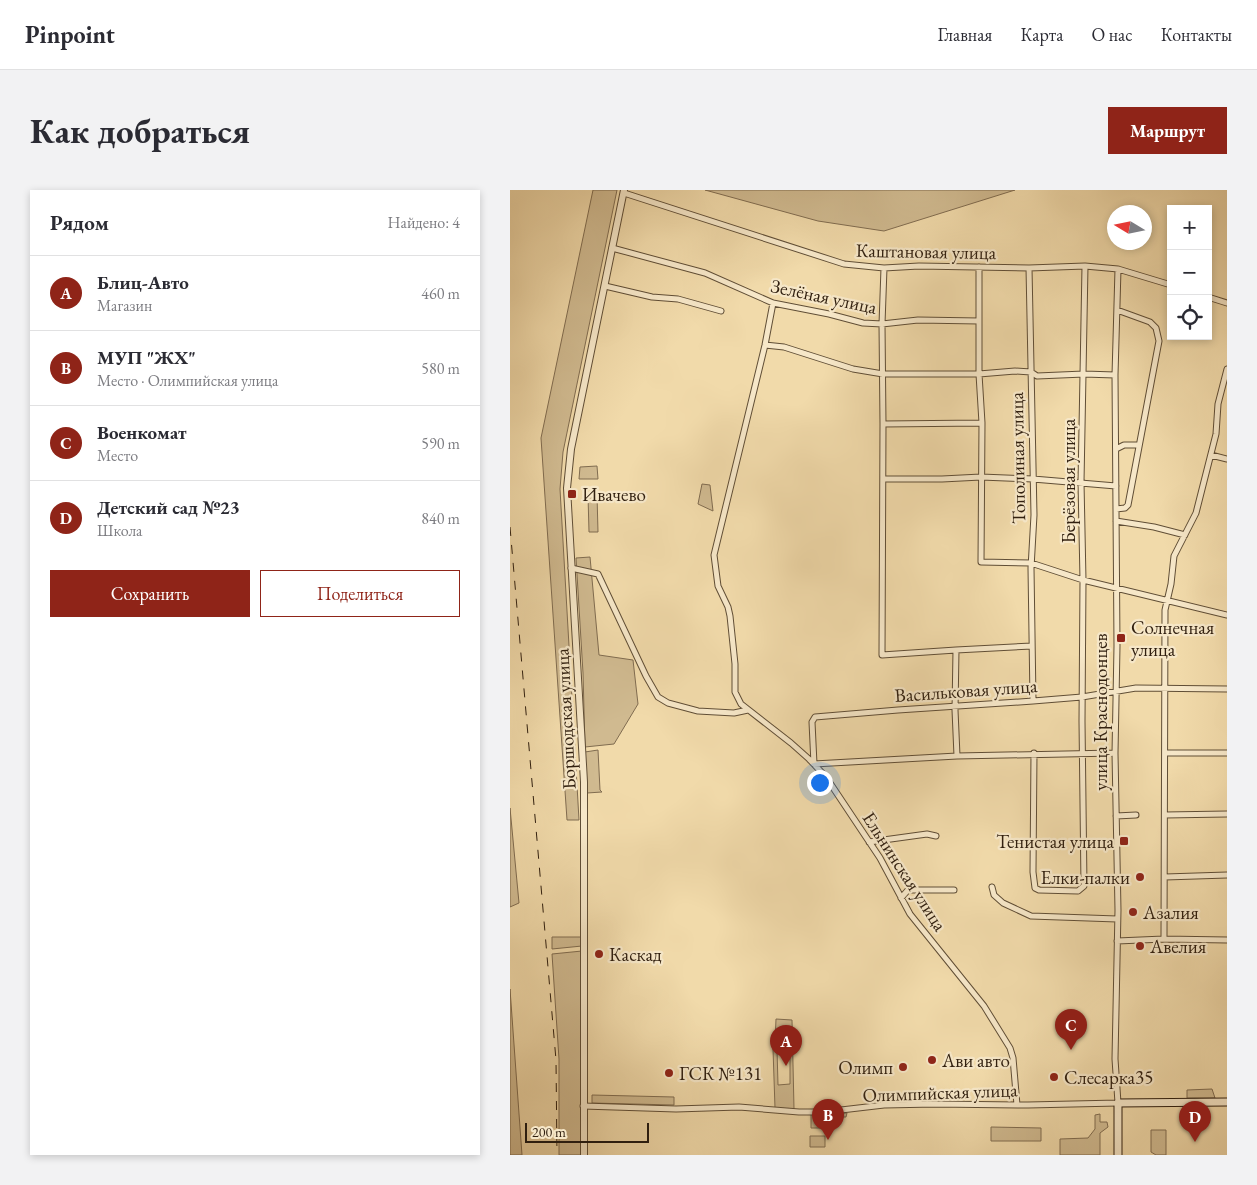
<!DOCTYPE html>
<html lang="ru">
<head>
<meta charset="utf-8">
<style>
	:root { --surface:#fff; --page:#f2f2f3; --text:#2b2b33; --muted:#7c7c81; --line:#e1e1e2; --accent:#8f2418 }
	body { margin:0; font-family:"EB Garamond",serif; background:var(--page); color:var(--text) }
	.controls { position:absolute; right:15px; top:15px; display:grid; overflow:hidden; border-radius:0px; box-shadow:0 2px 8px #0003 }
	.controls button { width:45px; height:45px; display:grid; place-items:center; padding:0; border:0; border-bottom:1px solid var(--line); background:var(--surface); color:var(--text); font:25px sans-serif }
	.compass { position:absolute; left:597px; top:15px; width:45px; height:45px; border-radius:50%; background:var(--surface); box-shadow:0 2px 8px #0003; rotate:280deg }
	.scale { position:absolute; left:15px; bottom:12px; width:124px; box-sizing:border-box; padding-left:5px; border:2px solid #301f0f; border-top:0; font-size:14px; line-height:18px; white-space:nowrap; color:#301f0f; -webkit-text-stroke:4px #f6e7c8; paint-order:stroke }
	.you { position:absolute; left:309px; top:592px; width:18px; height:18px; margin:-12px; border:4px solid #fff; border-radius:50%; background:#1a73e8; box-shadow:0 0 0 8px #1a73e833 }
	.badge { display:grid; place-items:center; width:32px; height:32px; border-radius:50%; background:var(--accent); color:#fff; font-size:16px; font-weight:700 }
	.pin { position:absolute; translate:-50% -41px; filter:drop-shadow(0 1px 2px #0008) }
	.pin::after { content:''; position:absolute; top:26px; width:18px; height:15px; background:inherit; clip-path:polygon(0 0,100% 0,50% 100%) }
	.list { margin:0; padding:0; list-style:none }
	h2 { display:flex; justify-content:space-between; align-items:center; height:65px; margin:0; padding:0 20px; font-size:21px }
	h2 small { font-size:16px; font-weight:400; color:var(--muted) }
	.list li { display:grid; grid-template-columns:32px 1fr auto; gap:15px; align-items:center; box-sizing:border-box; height:75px; padding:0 20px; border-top:1px solid var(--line) }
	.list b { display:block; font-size:19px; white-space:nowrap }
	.list p { margin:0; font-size:16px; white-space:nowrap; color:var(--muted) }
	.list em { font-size:16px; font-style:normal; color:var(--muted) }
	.actions { display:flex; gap:10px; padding:15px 20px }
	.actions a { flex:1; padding:11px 0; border:1px solid var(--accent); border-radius:0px; text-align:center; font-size:18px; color:var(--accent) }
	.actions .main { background:var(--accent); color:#fff }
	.icon { flex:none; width:28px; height:28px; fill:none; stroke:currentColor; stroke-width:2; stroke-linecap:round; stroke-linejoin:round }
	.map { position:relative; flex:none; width:717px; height:965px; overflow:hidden; border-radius:0px }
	header { display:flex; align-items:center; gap:30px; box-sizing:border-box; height:70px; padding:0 25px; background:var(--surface); border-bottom:1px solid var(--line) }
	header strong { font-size:24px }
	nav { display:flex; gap:28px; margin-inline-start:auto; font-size:18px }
	.intro { display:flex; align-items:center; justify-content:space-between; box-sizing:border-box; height:120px; padding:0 30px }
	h1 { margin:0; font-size:35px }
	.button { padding:12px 22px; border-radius:0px; background:var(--accent); color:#fff; font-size:18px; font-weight:700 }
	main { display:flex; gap:30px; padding:0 30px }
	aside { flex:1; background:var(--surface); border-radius:0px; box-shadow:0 2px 8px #0003 }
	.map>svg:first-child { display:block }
	.green { fill:#d0ba90; stroke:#806c50 }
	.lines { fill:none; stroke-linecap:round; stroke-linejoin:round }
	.minor-casing { stroke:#604e36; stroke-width:7 }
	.tertiary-casing { stroke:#604e36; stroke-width:8 }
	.secondary-casing { stroke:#301f0f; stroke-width:9 }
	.minor { stroke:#f6e7c8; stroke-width:5 }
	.tertiary { stroke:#f6e7c8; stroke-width:6 }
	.secondary { stroke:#f6e7c8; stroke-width:7 }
	.rail { stroke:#301f0f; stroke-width:1; stroke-dasharray:9 9; stroke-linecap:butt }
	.poi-dot { fill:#8f2418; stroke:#f6e7c8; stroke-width:2 }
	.labels { text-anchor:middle; stroke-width:4.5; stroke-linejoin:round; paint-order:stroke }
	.street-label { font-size:19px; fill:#301f0f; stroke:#f6e7c8 }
	.poi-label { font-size:19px; fill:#301f0f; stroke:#f6e7c8; text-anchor:start }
</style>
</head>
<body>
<header>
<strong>Pinpoint</strong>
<nav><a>Главная</a><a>Карта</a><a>О нас</a><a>Контакты</a></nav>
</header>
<div class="intro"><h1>Как добраться</h1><a class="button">Маршрут</a></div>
<main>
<aside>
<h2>Рядом<small>Найдено: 4</small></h2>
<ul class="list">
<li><span class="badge">A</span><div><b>Блиц-Авто</b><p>Магазин</p></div><em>460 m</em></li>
<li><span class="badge">B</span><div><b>МУП &quot;ЖХ&quot;</b><p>Место · Олимпийская улица</p></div><em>580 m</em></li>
<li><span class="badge">C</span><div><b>Военкомат</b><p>Место</p></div><em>590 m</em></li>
<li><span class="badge">D</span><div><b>Детский сад №23</b><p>Школа</p></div><em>840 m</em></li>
</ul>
<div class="actions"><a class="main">Сохранить</a><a>Поделиться</a></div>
</aside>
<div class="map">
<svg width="717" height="965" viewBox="0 0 717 965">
	<rect width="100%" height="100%" fill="#f1daaa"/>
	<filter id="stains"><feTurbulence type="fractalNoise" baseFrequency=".004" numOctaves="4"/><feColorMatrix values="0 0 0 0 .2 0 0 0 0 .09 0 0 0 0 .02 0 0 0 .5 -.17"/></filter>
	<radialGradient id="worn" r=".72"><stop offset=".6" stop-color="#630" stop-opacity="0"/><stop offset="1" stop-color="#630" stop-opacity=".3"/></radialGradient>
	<!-- green -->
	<path class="green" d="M 83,0 L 107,0 L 53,262 L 50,299 L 69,630 L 57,630 L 31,248 Z
		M 195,0 L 505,0 L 374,41 L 308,31 Z
		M 87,276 L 88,289 L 69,289 L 70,277 Z
		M 192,294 L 200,295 L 203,321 L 188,314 Z
		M 87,304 L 88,342 L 79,342 L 78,305 Z
		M 80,367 L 89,465 L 123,470 L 128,514 L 104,554 L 75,557 L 73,483 L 66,368 Z
		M 88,560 L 90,600 L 92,602 L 77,603 L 75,562 Z
		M 0,618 L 9,713 L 0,717 Z
		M 42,747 L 72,747 L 72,756 L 42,759 Z
		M 72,761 L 72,965 L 49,965 L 49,869 L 42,764 Z
		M 0,799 L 12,965 L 0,965 Z
		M 266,829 L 282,830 L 284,919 L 265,918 L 263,859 L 267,859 L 268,895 L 280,894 L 280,857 L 271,857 L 265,853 Z
		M 702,899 L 705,908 L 677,908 L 677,900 Z
		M 82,905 L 164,907 L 164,915 L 82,913 Z
		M 337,923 L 336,927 L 322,927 L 322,938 L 301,938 L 301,924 Z
		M 590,924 L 590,932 L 597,932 L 598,937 L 590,943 L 590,965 L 550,965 L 550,949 L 578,948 L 585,939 L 585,925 Z
		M 481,937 L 531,938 L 531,951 L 481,951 Z
		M 641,940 L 656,940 L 656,965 L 646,965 L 641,962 Z
		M 300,946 L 315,946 L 315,957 L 300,957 Z"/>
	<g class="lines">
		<defs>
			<path id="minor" d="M 114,3 L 334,74 L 374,78 L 409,76 L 519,78 L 575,76 L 608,79 L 661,95
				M 102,58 L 195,83 L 263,113 L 319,124 L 353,133 L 372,134 L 408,130 L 469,131
				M 469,77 L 469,184 L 472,233 L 471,372 L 521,373 L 573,390 L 717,425
				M 374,78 L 372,134 L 373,234 L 372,465 L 446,460 L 522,456
				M 519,78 L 524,325 L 521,378 L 523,511
				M 95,96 L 142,107 L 168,109 L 211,121
				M 698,107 L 717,113
				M 263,113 L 255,155 L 204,365 L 208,396 L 218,417 L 220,426 L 225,474 L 225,502 L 231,514 L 281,553 L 299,569 L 316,587 L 370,668 L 400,724 L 474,816 L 500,858 L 503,868 L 507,915
				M 255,155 L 274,157 L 343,179 L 373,184 L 469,184 L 505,181 L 521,182 L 527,186 L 574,184 L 605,185
				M 373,234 L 472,233
				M 606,259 L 614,255 L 629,255
				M 701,265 L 717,269
				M 373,289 L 432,289 L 471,287 L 523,289 L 606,296
				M 606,319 L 615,318 L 618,315 L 649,151 L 646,138 L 640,132 L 607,120
				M 606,331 L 644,337 L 675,345
				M 61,378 L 88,384 L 136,486 L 148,507 L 158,513 L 188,521 L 224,523 L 238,520
				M 446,460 L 445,520 L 447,566
				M 524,563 L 523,682 L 525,698 L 529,700 L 568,701 L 574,696 L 572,531 L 573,390 L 571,292 L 575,76
				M 605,563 L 447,566 L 304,574 L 302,532 L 305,527 L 388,520 L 523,511 L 572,507 L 626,498 L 717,499
				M 655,563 L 717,563
				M 655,625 L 717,624
				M 606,626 L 626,625
				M 359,652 L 417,644 L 426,646
				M 655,687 L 717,685
				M 482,697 L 484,705 L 493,713 L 521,726 L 607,729
				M 391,708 L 398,700 L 444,700
				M 654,749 L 655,420 L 661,394 L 664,366 L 686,323 L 706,244 L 708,214 L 717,179
				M 607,751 L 654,749 L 717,750
				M 73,916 L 166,919 L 229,917 L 289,922 L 314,922 L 374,915 L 425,914 L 518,915 L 608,913 L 605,869 L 608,720 L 605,563 L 607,456 L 605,185 L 608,79"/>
			<path id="tertiary" d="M 74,965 L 74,592 L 57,298 L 61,259 L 114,0"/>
			<path id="secondary" d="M 608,965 L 608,913 L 717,912"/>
		</defs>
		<!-- minor casing -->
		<use href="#minor" class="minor-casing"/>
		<!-- tertiary casing -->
		<use href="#tertiary" class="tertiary-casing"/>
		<!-- secondary casing -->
		<use href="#secondary" class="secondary-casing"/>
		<!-- minor -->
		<use href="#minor" class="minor"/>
		<!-- tertiary -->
		<use href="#tertiary" class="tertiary"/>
		<!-- secondary -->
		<use href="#secondary" class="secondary"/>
		<!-- rail -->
		<path class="rail" d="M 0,337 L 46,870 L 47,965"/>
	</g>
	<!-- markers -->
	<g class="poi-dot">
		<rect x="57" y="299" width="10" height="10" rx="2.5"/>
		<rect x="606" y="443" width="10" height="10" rx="2.5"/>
		<rect x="609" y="646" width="10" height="10" rx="2.5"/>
		<circle cx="630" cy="687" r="5"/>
		<circle cx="623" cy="722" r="5"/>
		<circle cx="630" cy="756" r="5"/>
		<circle cx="89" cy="764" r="5"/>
		<circle cx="422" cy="870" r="5"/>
		<circle cx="393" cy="877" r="5"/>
		<circle cx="159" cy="883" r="5"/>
		<circle cx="544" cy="887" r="5"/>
	</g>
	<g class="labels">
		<!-- street labels -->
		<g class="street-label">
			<text transform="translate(416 61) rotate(1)" y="7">Каштановая улица</text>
			<text transform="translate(314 106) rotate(12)" y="7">Зелёная улица</text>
			<text transform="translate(507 268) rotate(-91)" y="7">Тополиная улица</text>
			<text transform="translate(558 291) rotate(-90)" y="7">Берёзовая улица</text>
			<text transform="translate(456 500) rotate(-4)" y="7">Васильковая улица</text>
			<text transform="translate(590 522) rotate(-90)" y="7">улица Краснодонцев</text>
			<text transform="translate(55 529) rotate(-93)" y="7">Боршодская улица</text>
			<text transform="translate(395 681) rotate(57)" y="7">Ельнинская улица</text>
			<text transform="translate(430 902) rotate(-2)" y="7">Олимпийская улица</text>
		</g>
		<!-- poi labels -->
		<g class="poi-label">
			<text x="72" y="311">Ивачево</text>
			<text x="621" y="444">Солнечная<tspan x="621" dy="22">улица</tspan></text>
			<text x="604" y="658" text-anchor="end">Тенистая улица</text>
			<text x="620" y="694" text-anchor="end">Елки-палки</text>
			<text x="633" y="729">Азалия</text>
			<text x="640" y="763">Авелия</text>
			<text x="99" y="771">Каскад</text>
			<text x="432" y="877">Ави авто</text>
			<text x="383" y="884" text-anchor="end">Олимп</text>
			<text x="169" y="890">ГСК №131</text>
			<text x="554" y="894">Слесарка35</text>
		</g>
	</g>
	<rect width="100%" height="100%" filter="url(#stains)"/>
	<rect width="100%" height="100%" fill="url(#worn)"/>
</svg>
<div class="controls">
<button>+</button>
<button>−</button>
<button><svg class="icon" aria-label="locate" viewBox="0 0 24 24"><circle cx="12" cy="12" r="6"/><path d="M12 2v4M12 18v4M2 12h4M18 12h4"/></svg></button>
</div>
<svg class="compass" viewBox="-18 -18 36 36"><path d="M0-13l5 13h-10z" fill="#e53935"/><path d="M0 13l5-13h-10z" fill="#7c7c81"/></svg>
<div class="scale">200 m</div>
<div class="you"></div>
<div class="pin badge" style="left:276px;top:876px">A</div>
<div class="pin badge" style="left:318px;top:950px">B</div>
<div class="pin badge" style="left:561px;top:860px">C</div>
<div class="pin badge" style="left:685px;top:952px">D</div>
</div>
</main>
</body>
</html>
